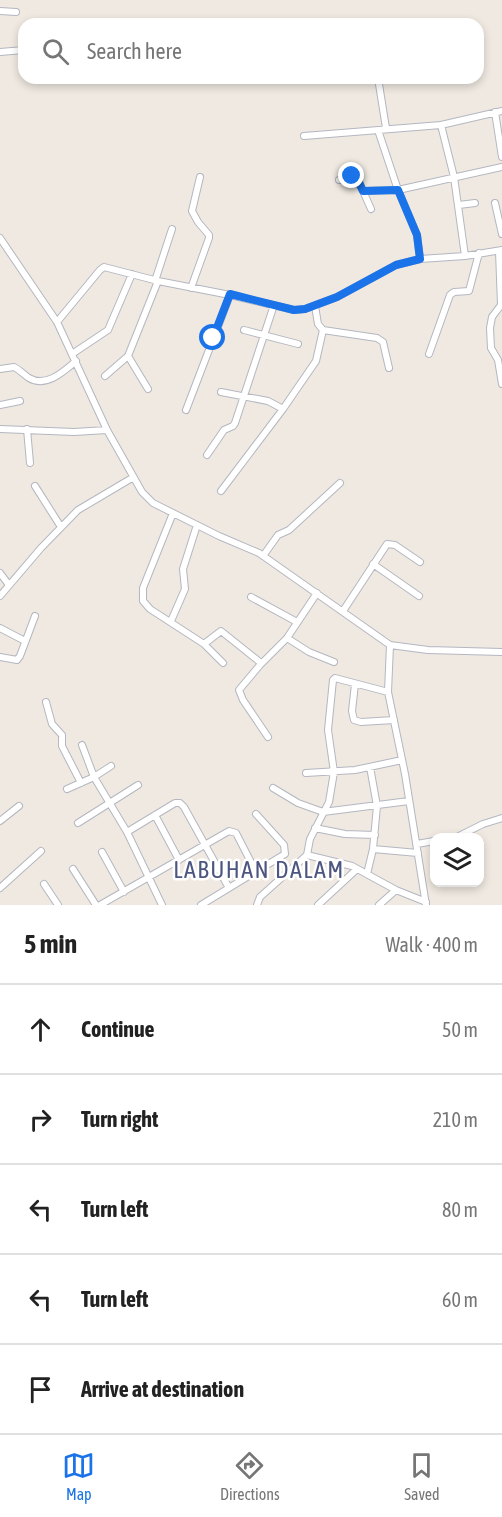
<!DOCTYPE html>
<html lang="en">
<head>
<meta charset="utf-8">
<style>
	:root { --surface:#fff; --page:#f2f2f2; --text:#222; --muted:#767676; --line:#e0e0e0; --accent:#1a73e8 }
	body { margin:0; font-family:"Asap Condensed",sans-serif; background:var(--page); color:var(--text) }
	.controls { position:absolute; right:18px; bottom:18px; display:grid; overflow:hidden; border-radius:12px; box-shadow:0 3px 9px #0003 }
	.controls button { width:54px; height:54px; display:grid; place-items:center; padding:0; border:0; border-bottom:2px solid var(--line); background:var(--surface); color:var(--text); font:30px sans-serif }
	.stop { position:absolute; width:18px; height:18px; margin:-14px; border:4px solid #1a73e8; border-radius:50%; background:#fff }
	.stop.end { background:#1a73e8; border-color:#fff; box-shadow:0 2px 6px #0008 }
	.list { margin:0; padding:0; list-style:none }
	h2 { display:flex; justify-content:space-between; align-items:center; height:78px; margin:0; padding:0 24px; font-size:26px }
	h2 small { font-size:20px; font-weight:400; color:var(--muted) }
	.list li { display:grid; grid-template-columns:39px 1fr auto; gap:18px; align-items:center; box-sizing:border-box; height:90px; padding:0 24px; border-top:2px solid var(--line) }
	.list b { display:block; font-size:22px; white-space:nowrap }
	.list em { font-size:20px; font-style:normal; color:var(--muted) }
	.icon { flex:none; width:33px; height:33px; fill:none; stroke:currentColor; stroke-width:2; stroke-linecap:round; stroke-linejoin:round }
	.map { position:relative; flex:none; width:502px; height:905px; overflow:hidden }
	.search { position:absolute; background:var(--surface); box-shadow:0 3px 9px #0003; left:18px; right:18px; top:18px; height:66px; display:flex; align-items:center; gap:15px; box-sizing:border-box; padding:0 21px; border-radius:18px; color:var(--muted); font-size:22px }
	.sheet { height:528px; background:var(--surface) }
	nav { display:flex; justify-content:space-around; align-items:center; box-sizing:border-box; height:84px; border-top:2px solid var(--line); background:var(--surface); font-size:16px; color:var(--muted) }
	nav a { display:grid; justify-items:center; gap:3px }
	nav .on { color:var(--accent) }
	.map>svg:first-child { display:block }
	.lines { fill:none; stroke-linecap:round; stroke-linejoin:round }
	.minor-casing { stroke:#b4b7c1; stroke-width:8 }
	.minor { stroke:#fff; stroke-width:6 }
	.route { stroke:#1a73e8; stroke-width:8 }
	.labels { text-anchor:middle; stroke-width:5; stroke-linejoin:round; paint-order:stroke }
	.quarter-label { font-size:24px; letter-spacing:1.5px; fill:#4d5680; stroke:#fff }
</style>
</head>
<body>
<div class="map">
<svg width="502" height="905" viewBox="0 0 502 905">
	<rect width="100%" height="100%" fill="#efe9e1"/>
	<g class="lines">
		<defs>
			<path id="minor" d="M 0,11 L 16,12
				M 0,52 L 24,50
				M 378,78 L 386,128
				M 495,112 L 502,157
				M 441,125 L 454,177 L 465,256
				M 378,130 L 398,190 L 417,235 L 420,259
				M 304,136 L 441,125 L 502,111
				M 339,180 L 355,177 L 363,191 L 398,190 L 502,167
				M 363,191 L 371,209
				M 495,203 L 502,234
				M 459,205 L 475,203
				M 0,238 L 57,322 L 107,430 L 142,492 L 153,503 L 219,536 L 259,553 L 390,645 L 388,692 L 405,774 L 426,905
				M 499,251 L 501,305 L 492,317 L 490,328 L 491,348 L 498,360 L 502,384
				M 155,281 L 172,229
				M 191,288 L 209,238 L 209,235 L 198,222 L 192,211 L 200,177
				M 315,306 L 318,324 L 323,330 L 377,338 L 383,342 L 389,368
				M 57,322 L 100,270 L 104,267 L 158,281 L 230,295 L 294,310 L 305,309 L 337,297 L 396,265 L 420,259 L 465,256 L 502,250
				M 244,330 L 298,344
				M 72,354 L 108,330 L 132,274
				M 429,354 L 450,295 L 454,292 L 469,291 L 479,253
				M 0,369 L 14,367 C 20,370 24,375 29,378 C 46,388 63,372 76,361
				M 105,376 L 128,356
				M 148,389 L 128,356 L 158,281
				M 0,405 L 20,401
				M 283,409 L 316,361 L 323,330
				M 186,410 L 230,295
				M 0,429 L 74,432 L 107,430
				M 27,429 L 30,463
				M 207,455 L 224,430 L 233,426 L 235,423 L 274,305
				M 35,486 L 61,527
				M 221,491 L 283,409 L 268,401 L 221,392
				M 173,513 L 143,588 L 143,601 L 150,609 L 204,644 L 223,663
				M 263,556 L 278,535 L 289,530 L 340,483
				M 373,564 L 419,596
				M 0,573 L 9,585
				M 0,596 L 41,548 L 78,510 L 132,478
				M 251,597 L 297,622
				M 343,611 L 387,544 L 395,545 L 420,562
				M 171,621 L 185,589 L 183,569 L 197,525
				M 0,628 L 25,641
				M 287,638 L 309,652 L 334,662
				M 204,644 L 221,631 L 261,663
				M 390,645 L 428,650 L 502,652
				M 0,657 L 17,660 L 20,656 L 35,616
				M 355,684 L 352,711 L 354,720 L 361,722 L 394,720
				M 46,702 L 52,724 L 62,735 L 62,746 L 81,783
				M 268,737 L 243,700 L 239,690 L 260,665 L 287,638 L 317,593
				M 82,745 L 94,777 L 111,766
				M 370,767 L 377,806 L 373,849 L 418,853
				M 306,773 L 355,770 L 402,760
				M 273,788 L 298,803 L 323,812 L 409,801
				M 67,789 L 94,777 L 127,832 L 162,905
				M 155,815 L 179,860
				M 0,821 L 19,806
				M 78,823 L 138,785
				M 315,828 L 345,834 L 375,835
				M 127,832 L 175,803 L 180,803 L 184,807 L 229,888
				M 455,838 L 483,824 L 502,818
				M 417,844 L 434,841
				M 102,852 L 124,892
				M 307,855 L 352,866 L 396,890 L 426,902
				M 73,869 L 96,905
				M 367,874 L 373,849
				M 44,884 L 58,905
				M 0,888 L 41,851
				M 100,905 L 229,831 L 236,833 L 256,872
				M 201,905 L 285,854 L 284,845 L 256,814
				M 257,905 L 260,897 L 307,855 L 310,839 L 329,802 L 334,772 L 328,730 L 333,680 L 335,678 L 388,692
				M 318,905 L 357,869
				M 379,905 L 396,890"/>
		</defs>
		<!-- minor casing -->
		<use href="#minor" class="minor-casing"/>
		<!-- minor -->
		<use href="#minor" class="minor"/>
	</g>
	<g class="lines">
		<!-- route -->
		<path class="route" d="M 213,338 L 230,294 L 294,310 L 305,309 L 337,297 L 396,265 L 420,259 L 417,235 L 398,190 L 363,191 L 357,178 L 352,176"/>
	</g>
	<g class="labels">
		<!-- quarter labels -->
		<g class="quarter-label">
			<text x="259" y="878">LABUHAN DALAM</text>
		</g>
	</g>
</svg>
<div class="controls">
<button><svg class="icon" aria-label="layers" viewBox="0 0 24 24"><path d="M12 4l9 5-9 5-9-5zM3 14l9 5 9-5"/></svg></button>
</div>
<div class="stop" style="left:213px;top:338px"></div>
<div class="stop end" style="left:352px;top:176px"></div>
<div class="search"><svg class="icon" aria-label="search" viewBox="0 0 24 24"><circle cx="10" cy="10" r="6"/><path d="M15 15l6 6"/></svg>Search here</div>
</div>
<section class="sheet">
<h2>5 min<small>Walk · 400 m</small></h2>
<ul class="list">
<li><svg class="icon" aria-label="ahead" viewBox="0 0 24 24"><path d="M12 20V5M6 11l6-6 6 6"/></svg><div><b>Continue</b></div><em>50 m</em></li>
<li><svg class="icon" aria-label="right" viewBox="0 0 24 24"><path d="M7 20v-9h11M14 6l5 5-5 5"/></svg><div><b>Turn right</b></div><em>210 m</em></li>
<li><svg class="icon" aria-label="left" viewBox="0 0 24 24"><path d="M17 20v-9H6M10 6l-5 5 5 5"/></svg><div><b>Turn left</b></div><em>80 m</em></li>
<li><svg class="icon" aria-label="left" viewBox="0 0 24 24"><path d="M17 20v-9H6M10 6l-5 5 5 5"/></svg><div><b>Turn left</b></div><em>60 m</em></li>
<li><svg class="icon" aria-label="arrive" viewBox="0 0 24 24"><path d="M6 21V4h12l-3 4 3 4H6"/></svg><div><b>Arrive at destination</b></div></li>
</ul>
</section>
<nav>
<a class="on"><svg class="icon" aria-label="map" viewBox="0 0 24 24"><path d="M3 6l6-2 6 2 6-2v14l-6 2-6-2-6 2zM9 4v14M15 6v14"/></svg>Map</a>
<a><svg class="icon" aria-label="directions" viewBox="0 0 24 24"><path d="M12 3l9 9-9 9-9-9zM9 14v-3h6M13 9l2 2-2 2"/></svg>Directions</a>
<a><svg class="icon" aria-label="saved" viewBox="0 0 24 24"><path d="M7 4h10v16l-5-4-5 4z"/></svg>Saved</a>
</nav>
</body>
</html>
